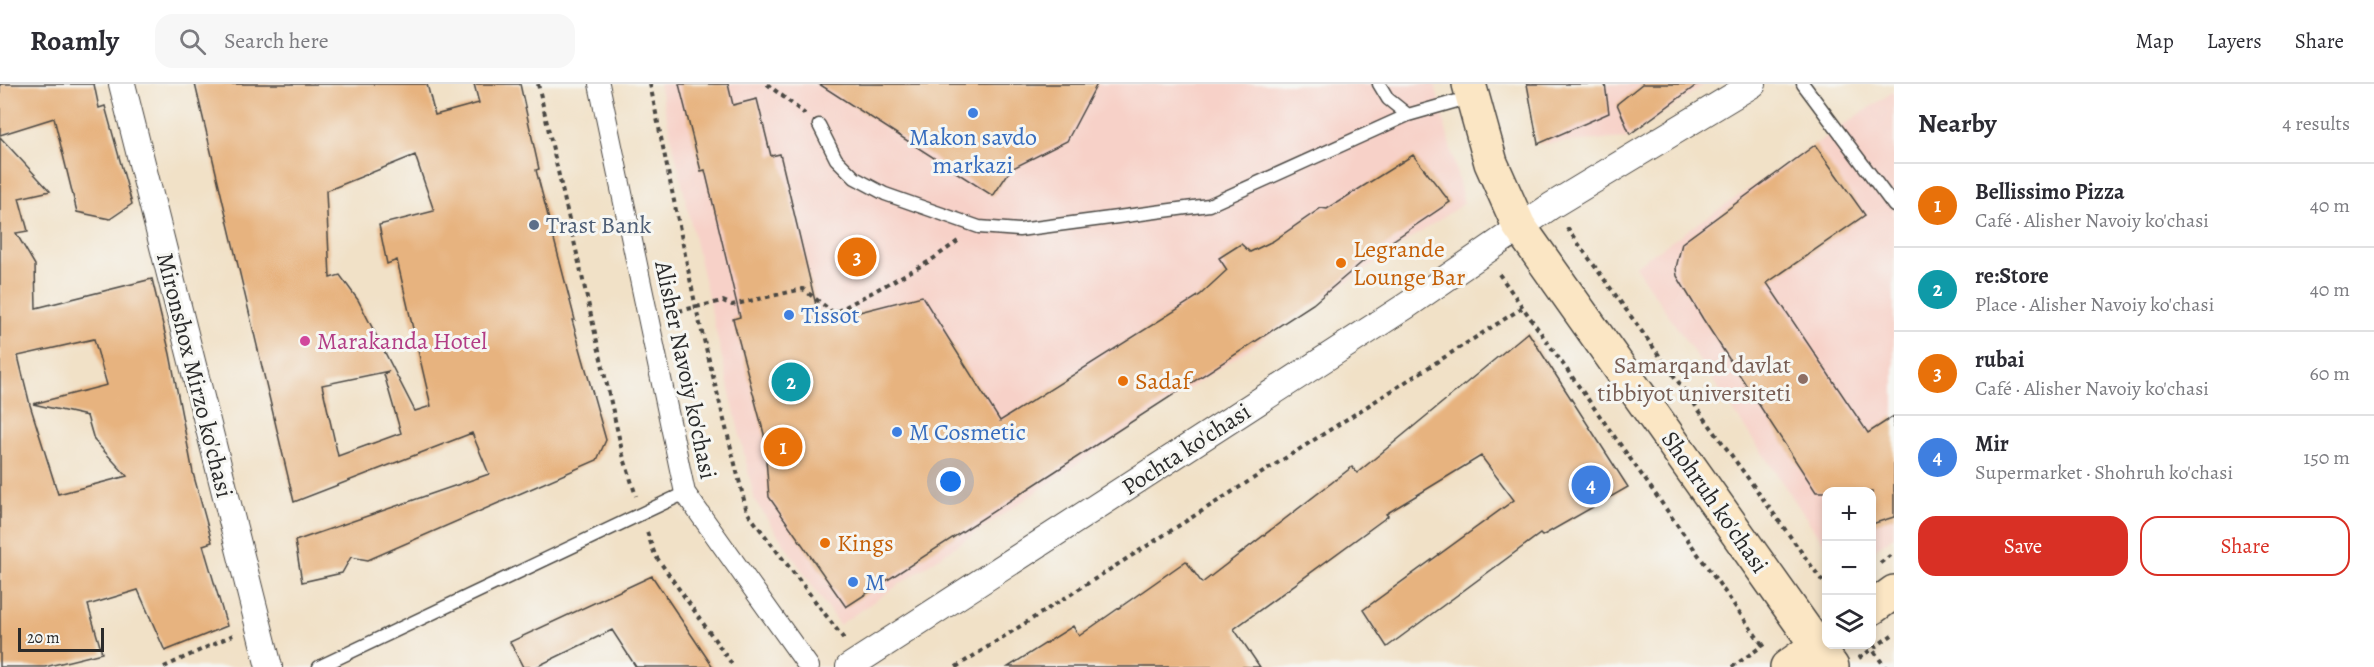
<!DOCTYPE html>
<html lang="en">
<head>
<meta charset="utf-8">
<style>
	:root { --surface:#fff; --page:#f7f7f7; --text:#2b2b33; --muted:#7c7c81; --line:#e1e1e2; --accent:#d93025 }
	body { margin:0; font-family:Alegreya,serif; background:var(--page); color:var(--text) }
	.controls { position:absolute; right:18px; bottom:18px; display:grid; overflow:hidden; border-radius:12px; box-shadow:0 3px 9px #0003 }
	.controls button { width:54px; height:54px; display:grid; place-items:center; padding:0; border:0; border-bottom:2px solid var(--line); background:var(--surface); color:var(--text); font:30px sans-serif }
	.scale { position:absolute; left:18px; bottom:15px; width:86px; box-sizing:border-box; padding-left:6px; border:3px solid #2b2b2b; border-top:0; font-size:16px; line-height:21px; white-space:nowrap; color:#2b2b2b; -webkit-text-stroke:4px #f6f6f2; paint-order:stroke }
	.you { position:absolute; left:951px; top:398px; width:21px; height:21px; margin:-15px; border:4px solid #fff; border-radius:50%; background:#1a73e8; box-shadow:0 0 0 9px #1a73e833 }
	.badge { display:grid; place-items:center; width:39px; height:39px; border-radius:50%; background:var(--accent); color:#fff; font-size:20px; font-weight:700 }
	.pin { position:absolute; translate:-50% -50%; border:3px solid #fff; box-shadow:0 2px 6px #0006 }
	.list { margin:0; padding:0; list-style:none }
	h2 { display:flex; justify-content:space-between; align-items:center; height:78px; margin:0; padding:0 24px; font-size:26px }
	h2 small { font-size:20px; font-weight:400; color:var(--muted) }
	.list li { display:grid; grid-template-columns:39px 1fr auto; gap:18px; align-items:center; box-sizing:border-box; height:84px; padding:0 24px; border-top:2px solid var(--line) }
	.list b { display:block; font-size:22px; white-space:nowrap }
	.list p { margin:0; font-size:20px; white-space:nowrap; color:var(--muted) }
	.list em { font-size:20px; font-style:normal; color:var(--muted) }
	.actions { display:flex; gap:12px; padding:18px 24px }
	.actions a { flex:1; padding:14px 0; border:2px solid var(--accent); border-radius:18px; text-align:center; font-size:21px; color:var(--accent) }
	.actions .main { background:var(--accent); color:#fff }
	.icon { flex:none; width:33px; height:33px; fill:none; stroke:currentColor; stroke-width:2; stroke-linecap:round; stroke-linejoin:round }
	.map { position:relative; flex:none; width:1894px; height:583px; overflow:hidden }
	header { display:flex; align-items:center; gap:36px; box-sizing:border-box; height:84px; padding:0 30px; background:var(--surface); border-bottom:2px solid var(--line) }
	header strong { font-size:28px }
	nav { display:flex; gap:33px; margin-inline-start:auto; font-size:21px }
	.search { width:420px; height:54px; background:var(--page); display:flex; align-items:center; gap:15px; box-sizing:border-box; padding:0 21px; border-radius:18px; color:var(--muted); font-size:22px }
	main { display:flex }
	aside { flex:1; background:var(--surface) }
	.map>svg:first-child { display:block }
	.built { fill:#f7d1c8 }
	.building { fill:#e7b37f; fill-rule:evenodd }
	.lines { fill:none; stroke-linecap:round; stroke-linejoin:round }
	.service-casing { stroke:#494642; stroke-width:15 }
	.pedestrian-casing { stroke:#494642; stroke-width:22 }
	.minor-casing { stroke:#494642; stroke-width:28 }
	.secondary-casing { stroke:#494642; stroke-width:36 }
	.path { stroke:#494642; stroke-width:4; stroke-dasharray:4.5 4.5; stroke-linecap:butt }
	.service { stroke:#fff; stroke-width:12 }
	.pedestrian { stroke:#fff; stroke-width:20 }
	.minor { stroke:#fff; stroke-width:26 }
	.secondary { stroke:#fbe6c4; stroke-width:33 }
	.shop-dot { fill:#3f7fe0; stroke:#f6f6f2; stroke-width:2 }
	.service-dot { fill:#5c6f8a; stroke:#f6f6f2; stroke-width:2 }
	.food-dot { fill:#e8710a; stroke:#f6f6f2; stroke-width:2 }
	.hotel-dot { fill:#d1479c; stroke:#f6f6f2; stroke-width:2 }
	.education-dot { fill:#8d6e63; stroke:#f6f6f2; stroke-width:2 }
	.labels { text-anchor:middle; stroke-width:6; stroke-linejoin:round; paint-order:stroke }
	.shop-label { font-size:24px; fill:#366cbe; stroke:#f6f6f2; text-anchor:start }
	.service-label { font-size:24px; fill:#4e5e75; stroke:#f6f6f2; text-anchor:start }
	.food-label { font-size:24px; fill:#c56008; stroke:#f6f6f2; text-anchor:start }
	.hotel-label { font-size:24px; fill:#b23c85; stroke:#f6f6f2; text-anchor:start }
	.education-label { font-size:24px; fill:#785e54; stroke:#f6f6f2; text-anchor:end }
	.street-label { font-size:24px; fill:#2b2b2b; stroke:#f6f6f2 }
</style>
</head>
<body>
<header>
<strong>Roamly</strong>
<div class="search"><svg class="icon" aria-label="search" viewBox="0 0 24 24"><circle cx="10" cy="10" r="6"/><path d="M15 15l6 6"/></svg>Search here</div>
<nav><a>Map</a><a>Layers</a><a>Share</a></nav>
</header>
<main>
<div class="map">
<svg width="1894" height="583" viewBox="0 0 1894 583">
	<rect width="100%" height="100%" fill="#f6f6f2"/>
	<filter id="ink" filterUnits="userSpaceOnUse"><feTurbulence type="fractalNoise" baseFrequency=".0167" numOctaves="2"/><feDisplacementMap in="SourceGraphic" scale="12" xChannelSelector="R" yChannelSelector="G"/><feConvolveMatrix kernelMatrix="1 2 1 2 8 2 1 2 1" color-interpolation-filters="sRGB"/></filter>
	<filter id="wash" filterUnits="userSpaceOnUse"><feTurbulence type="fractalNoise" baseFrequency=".008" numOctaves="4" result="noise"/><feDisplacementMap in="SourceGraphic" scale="24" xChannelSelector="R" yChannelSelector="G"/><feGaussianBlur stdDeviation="1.35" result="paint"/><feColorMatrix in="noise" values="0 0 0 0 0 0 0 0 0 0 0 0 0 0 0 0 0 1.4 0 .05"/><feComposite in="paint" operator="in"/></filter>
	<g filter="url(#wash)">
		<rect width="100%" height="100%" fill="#f1e1c7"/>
		<!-- built -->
		<path class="built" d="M 659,0 L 1435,0 L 1464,119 L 839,541 L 755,417 Z
			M 1527,0 L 1705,0 L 1627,54 L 1538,60 Z
			M 1894,7 L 1894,452 L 1872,467 L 1872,408 L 1826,408 L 1826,463 L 1635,182 Z"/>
		<g id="blocks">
			<!-- building -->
			<path class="building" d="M 0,0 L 94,0 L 99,24 L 105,22 L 132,120 L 110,135 L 77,128 L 54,34 L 0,51 Z
				M 195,0 L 427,0 L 435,31 L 479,19 L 474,0 L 520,0 L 539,85 L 536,86 L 575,236 L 572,236 L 606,356 L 597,376 L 368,476 L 351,473 L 342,489 L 302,498 L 295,457 L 489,390 L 472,349 L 294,418 ZM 415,71 L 434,127 L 379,141 L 387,180 L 397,176 L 431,322 L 415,327 L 358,216 L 340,191 L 330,194 L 326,107 ZM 389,287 L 384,290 L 401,349 L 338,372 L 322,301 Z
				M 679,0 L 728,0 L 733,21 L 757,15 L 771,72 L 780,70 L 820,238 L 922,212 L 1000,337 L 1200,211 L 1227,186 L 1219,174 L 1241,160 L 1250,168 L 1273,157 L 1321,124 L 1327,125 L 1413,71 L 1450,118 L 1367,174 L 1313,220 L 846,523 L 769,413 L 764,350 L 733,235 L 740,233 L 705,86 L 701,87 Z
				M 819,0 L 1097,0 L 1067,57 L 1011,85 L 993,112 Z
				M 1527,0 L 1605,0 L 1609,29 L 1538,60 Z
				M 1642,0 L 1698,0 L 1630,50 L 1617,20 Z
				M 0,53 L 50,107 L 19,114 L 28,147 L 16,149 L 35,181 L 36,224 L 152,195 L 170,270 L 193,389 L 212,458 L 203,461 L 227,542 L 165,567 L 138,506 L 88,521 L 102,569 L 45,583 L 0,583 ZM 94,255 L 107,301 L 33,320 L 87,332 L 94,356 L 127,392 L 58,410 L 30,321 L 18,272 Z
				M 1815,61 L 1865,131 L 1767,199 L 1868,349 L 1894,332 L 1894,433 L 1872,440 L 1872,408 L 1816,408 L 1703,235 L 1677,192 L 1676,184 L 1682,159 Z
				M 1528,248 L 1628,403 L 1542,452 L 1540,450 L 1387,563 L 1363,526 L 1514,416 L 1481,372 L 1386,430 L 1388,432 L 1234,545 L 1260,583 L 1008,583 L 1073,542 L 1079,552 L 1186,477 L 1202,499 L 1352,383 L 1357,389 Z
				M 652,492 L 713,583 L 636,583 L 612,546 L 536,583 L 523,583 L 510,558 Z"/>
		</g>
	</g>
	<g filter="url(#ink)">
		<use href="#blocks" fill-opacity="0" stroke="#494642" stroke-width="1.5"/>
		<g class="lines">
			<defs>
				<path id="service" d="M 1379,0 L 1388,15 L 1408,31
					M 1803,0 L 1894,122
					M 819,41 L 836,75 L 855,94 L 885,110 L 979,143 L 1019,146 L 1209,121 L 1408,31 L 1471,13
					M 319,583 L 685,409"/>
				<path id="pedestrian" d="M 599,0 L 685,409 L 809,583"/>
				<path id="minor" d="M 122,0 L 269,583
					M 849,583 L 1409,220 L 1551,122 L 1753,0"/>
				<path id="secondary" d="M 1469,0 L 1491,79 L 1519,142 L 1832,583
					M 1872,524 L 1894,508
					M 1787,583 L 1826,555"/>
			</defs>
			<!-- service casing -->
			<use href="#service" class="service-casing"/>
			<!-- pedestrian casing -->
			<use href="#pedestrian" class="pedestrian-casing"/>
			<!-- minor casing -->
			<use href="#minor" class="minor-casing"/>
			<!-- secondary casing -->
			<use href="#secondary" class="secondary-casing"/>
			<!-- path -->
			<path class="path" d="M 538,0 L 623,371 L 636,412
				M 650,0 L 696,224 L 747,428 L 844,555
				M 767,0 L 805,30
				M 1567,144 L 1826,502
				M 1499,190 L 1764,563
				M 670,229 L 723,217 L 732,221 L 803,205 L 834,229 L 930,177 L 958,157
				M 647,448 L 655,471 L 734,583
				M 1880,479 L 1894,469
				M 1869,560 L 1885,583
				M 1859,574 L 1892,551
				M 164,583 L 233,551
				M 956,583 L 1522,224
				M 1732,583 L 1765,560"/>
			<!-- service -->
			<use href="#service" class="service"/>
			<!-- pedestrian -->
			<use href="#pedestrian" class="pedestrian"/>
			<!-- minor -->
			<use href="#minor" class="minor"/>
			<!-- secondary -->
			<use href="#secondary" class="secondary"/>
		</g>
	</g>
	<!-- markers -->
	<g class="shop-dot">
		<circle cx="973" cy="29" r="6"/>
		<circle cx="789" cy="231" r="6"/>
		<circle cx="897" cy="348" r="6"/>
		<circle cx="853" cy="498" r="6"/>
	</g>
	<circle class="service-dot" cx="534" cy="141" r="6"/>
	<g class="food-dot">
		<circle cx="1341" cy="179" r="6"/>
		<circle cx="1123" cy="297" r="6"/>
		<circle cx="825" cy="459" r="6"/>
	</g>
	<circle class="hotel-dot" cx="305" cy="257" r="6"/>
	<circle class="education-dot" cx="1803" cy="295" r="6"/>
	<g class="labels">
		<!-- shop labels -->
		<g class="shop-label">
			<text x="973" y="61" text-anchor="middle">Makon savdo<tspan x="973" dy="28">markazi</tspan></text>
			<text x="801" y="239">Tissot</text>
			<text x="909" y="356">M Cosmetic</text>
			<text x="865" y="506">M</text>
		</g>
		<!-- service labels -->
		<g class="service-label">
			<text x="546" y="149">Trast Bank</text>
		</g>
		<!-- food labels -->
		<g class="food-label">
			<text x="1353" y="173">Legrande<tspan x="1353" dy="28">Lounge Bar</tspan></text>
			<text x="1135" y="305">Sadaf</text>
			<text x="837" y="467">Kings</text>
		</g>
		<!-- hotel labels -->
		<g class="hotel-label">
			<text x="317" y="265">Marakanda Hotel</text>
		</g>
		<!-- education labels -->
		<g class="education-label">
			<text x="1791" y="289">Samarqand davlat<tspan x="1791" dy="28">tibbiyot universiteti</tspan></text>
		</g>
		<!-- street labels -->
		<g class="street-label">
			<text transform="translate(686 286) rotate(78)" y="8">Alisher Navoiy ko'chasi</text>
			<text transform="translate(195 291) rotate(76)" y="8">Mironshox Mirzo ko'chasi</text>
			<text transform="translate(1186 365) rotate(-33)" y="8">Pochta ko'chasi</text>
			<text transform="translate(1715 418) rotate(55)" y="8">Shohruh ko'chasi</text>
		</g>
	</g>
</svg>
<div class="controls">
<button>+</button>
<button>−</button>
<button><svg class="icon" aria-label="layers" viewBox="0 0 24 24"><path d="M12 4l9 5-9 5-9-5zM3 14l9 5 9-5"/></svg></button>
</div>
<div class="scale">20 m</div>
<div class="you"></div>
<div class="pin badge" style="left:783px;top:363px;background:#e8710a">1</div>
<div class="pin badge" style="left:791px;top:298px;background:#0f9aa8">2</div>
<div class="pin badge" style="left:857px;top:173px;background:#e8710a">3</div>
<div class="pin badge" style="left:1591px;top:401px;background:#3f7fe0">4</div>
</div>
<aside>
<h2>Nearby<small>4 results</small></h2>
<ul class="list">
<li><span class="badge" style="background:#e8710a">1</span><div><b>Bellissimo Pizza</b><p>Café · Alisher Navoiy ko'chasi</p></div><em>40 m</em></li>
<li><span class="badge" style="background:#0f9aa8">2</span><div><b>re:Store</b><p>Place · Alisher Navoiy ko'chasi</p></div><em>40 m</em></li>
<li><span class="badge" style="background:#e8710a">3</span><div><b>rubai</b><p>Café · Alisher Navoiy ko'chasi</p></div><em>60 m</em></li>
<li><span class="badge" style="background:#3f7fe0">4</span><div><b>Mir</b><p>Supermarket · Shohruh ko'chasi</p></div><em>150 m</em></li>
</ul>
<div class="actions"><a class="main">Save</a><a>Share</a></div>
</aside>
</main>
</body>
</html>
